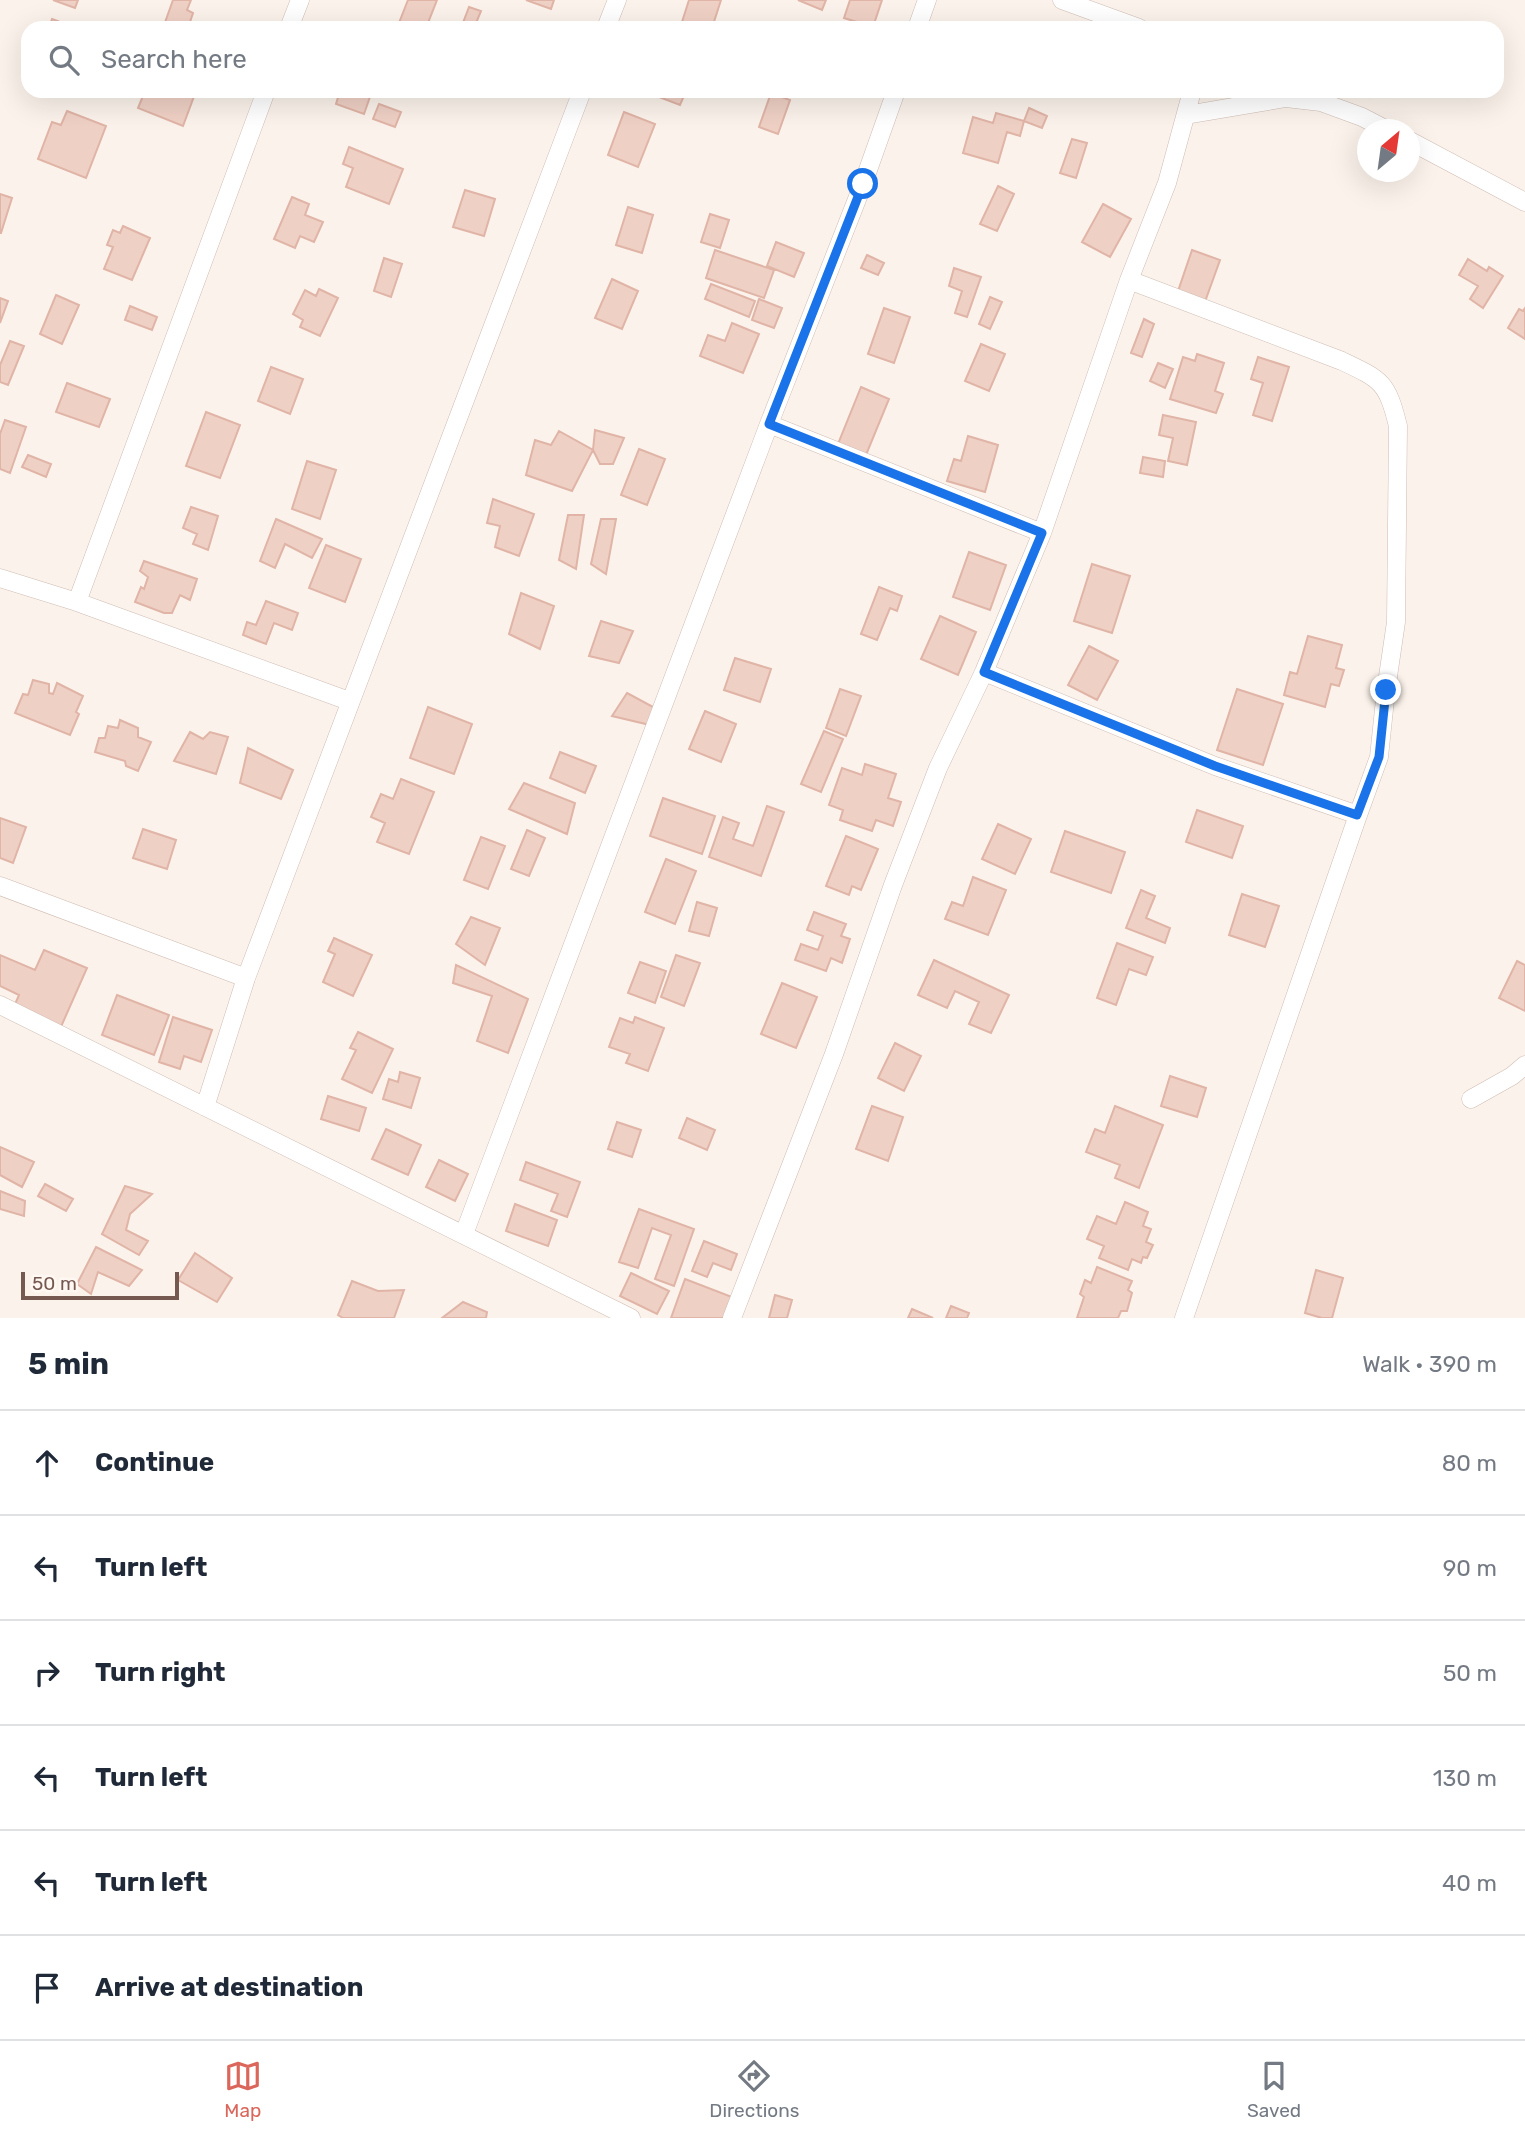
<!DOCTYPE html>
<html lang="en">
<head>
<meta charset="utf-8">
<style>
	:root { --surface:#fff; --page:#f2f2f3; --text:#1f2937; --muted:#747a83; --line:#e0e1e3; --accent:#db665b }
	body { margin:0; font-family:Rubik,sans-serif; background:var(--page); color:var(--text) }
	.compass { position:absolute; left:1357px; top:119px; width:63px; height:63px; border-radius:50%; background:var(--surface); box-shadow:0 7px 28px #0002; rotate:29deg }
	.scale { position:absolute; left:21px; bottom:18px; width:158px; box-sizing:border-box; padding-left:7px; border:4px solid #755850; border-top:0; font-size:19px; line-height:24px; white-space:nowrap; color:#755850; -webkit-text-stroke:5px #fef7f2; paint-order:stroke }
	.stop { position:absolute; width:21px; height:21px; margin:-16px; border:5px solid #1a73e8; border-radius:50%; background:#fff }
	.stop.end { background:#1a73e8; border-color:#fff; box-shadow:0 2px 7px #0008 }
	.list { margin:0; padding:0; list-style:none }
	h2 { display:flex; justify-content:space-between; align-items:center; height:91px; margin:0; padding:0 28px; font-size:30px }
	h2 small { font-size:23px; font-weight:400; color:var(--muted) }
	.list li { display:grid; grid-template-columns:46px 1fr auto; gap:21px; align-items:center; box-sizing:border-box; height:105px; padding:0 28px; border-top:2px solid var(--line) }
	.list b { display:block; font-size:26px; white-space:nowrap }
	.list em { font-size:23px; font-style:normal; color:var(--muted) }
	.icon { flex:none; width:38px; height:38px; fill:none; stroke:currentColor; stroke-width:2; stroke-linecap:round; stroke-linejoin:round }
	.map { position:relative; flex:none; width:1525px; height:1318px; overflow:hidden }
	.search { position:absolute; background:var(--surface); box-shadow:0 7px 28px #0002; left:21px; right:21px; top:21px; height:77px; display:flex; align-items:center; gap:18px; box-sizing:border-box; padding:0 24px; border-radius:21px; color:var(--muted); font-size:26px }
	.sheet { height:721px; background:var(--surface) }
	nav { display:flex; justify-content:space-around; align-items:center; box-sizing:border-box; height:98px; border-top:2px solid var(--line); background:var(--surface); font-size:19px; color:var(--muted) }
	nav a { display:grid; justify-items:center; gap:4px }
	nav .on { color:var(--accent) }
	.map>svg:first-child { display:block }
	.building { fill:#efd0c5; stroke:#e0b4a6; stroke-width:2 }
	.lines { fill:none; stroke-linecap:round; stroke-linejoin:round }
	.street-casing { stroke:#cfbcb4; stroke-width:19 }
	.street { stroke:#fff; stroke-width:18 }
	.route { stroke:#1a73e8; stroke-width:9 }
</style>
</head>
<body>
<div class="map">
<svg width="1525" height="1318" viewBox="0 0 1525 1318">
	<rect width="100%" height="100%" fill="#fbf3eb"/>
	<!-- building -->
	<path class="building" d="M 53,0 L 78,0 L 75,8 Z
		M 173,0 L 191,0 L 187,10 L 193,13 L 188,28 L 163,28 Z
		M 408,0 L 437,0 L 426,28 L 397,28 Z
		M 526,0 L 554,0 L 551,9 Z
		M 689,0 L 721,0 L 712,28 L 690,28 L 681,25 Z
		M 798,0 L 826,0 L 822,10 Z
		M 850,0 L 882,0 L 873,27 L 844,18 Z
		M 469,7 L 481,11 L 474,28 L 461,28 Z
		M 52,19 L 76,28 L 49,28 Z
		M 145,91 L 153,93 L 154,91 L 196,91 L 183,126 L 138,108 Z
		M 340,91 L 372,91 L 364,114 L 336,104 Z
		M 652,91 L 686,91 L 680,105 L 651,94 Z
		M 771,93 L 790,100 L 778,134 L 759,127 Z
		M 379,104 L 401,112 L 395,127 L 373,119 Z
		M 1029,108 L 1047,116 L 1042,128 L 1024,121 L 1020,136 L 1007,132 L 998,163 L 963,153 L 973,117 L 993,123 L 996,113 L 1024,121 Z
		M 67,111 L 106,126 L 86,178 L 38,159 L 52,122 L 61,125 Z
		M 624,112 L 655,124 L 638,167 L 608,155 Z
		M 1072,139 L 1087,143 L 1076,178 L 1060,173 Z
		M 349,147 L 403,169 L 389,204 L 346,187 L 353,168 L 343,164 Z
		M 998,186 L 1014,194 L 997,231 L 980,224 Z
		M 465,190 L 495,199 L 484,236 L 453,227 Z
		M 0,194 L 12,198 L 1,233 L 0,233 Z
		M 292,197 L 309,204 L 305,215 L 323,222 L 314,242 L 300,236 L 295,248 L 274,239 Z
		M 1103,204 L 1131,219 L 1110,257 L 1082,242 Z
		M 628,207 L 653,215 L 642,253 L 616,245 Z
		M 710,214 L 729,220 L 720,248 L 701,242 Z
		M 123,226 L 150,238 L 132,280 L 104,269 L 113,247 L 107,245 L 113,230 L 120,233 Z
		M 776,242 L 804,253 L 794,277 L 767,266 Z
		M 715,250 L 774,270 L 764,298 L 706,278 Z
		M 1192,250 L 1220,260 L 1202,310 L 1175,300 Z
		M 867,255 L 884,263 L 878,275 L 861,268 Z
		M 384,258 L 402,264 L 391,297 L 374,291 Z
		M 1468,259 L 1487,271 L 1489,267 L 1503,276 L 1483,308 L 1470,299 L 1478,286 L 1459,275 Z
		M 954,268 L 981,277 L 967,317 L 955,313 L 962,291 L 949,286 Z
		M 612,279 L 638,291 L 622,329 L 595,318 Z
		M 711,284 L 755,301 L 749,317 L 705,299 Z
		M 319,289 L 338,298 L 320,336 L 300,327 L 303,320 L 293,314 L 305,290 L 316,296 Z
		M 56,295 L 79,305 L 62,344 L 40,334 Z
		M 990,297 L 1002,302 L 990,329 L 979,324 Z
		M 0,298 L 8,301 L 0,323 Z
		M 759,299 L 782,308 L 774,328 L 752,320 Z
		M 130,306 L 157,317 L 152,330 L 125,320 Z
		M 884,308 L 910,317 L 894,363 L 868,354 Z
		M 1525,308 L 1525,339 L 1508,328 L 1519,309 L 1523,311 Z
		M 1144,319 L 1154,324 L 1142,357 L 1131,353 Z
		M 732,323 L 759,334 L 743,373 L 700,356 L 708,335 L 725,341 Z
		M 10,341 L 24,346 L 8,385 L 0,382 L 0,365 Z
		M 981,344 L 1005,354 L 989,391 L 965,381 Z
		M 1197,354 L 1224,363 L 1215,391 L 1223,394 L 1216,413 L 1170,399 L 1183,357 L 1195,361 Z
		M 1258,357 L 1289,367 L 1272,421 L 1253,415 L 1263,383 L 1251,379 Z
		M 1158,363 L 1173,369 L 1165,388 L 1150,381 Z
		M 271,367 L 303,379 L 290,414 L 258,401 Z
		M 67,383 L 110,399 L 99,427 L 56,412 Z
		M 861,387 L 889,399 L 866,455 L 838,444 Z
		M 206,412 L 240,425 L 220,478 L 186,466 Z
		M 1163,415 L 1196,422 L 1187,465 L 1168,461 L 1173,438 L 1159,435 Z
		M 5,420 L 26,427 L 10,473 L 0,469 L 0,434 Z
		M 595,430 L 624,438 L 613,464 L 600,464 L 593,450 Z
		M 559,431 L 593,450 L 572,491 L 526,475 L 535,440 L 551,445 Z
		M 968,436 L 998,445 L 985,492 L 947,481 L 954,459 L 961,461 Z
		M 639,449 L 665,459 L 647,505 L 621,495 Z
		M 28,455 L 51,464 L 46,477 L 22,467 Z
		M 1143,457 L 1165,461 L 1163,477 L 1140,473 Z
		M 307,461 L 336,470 L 320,519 L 292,509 Z
		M 493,499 L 534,514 L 519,556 L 495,547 L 500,526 L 487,523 Z
		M 191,507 L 218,516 L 208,550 L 193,544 L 197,534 L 183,528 Z
		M 568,515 L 584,515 L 576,569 L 559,560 Z
		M 276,519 L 322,539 L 312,558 L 285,544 L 275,568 L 260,561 Z
		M 601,519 L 616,519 L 606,574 L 591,564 Z
		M 326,545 L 361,559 L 345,602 L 309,588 Z
		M 969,552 L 1006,565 L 990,610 L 953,597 Z
		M 144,561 L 197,579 L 190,600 L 180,595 L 172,613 L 164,613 L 135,602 L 141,587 L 144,589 L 148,577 L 140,571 Z
		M 1092,564 L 1130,576 L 1112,633 L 1074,621 Z
		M 879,587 L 902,596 L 897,611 L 890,608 L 877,640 L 861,634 Z
		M 521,593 L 554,606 L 540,649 L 509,634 Z
		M 266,601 L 298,613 L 292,630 L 274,623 L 266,644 L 243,635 L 247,622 L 256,625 Z
		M 940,616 L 976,632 L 958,675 L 921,659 Z
		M 601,621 L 633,631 L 619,663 L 589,656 Z
		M 1308,636 L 1342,645 L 1336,668 L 1344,670 L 1339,686 L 1331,684 L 1325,707 L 1284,695 L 1290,672 L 1297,674 Z
		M 1089,646 L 1118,661 L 1097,700 L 1068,685 Z
		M 735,658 L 771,669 L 760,702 L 724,690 Z
		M 33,680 L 49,684 L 49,693 L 53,694 L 57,683 L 83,696 L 76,712 L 79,714 L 70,735 L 15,713 L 23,694 L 28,695 Z
		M 840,689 L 861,696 L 846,736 L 826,728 Z
		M 1237,689 L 1283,704 L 1263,765 L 1217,750 Z
		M 627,693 L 655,708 L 650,725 L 612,716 Z
		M 428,707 L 472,724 L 454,774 L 410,758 Z
		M 705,711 L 736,724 L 721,762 L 689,749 Z
		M 120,720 L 138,728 L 138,737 L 151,742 L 138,771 L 126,766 L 125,761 L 95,752 L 99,738 L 105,738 L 108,726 L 118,728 Z
		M 824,731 L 843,739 L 821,792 L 801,784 Z
		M 190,732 L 203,739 L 210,732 L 228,737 L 216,774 L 174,761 Z
		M 248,748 L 293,770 L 281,799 L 240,783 Z
		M 560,752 L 596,766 L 585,793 L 550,778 Z
		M 865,764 L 896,774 L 888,798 L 901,802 L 893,826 L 876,820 L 872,831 L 840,820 L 843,810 L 829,805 L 842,768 L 862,775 Z
		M 401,779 L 434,792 L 409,854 L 377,842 L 385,823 L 371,817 L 381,794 L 393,799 Z
		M 524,783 L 575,803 L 567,834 L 509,809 Z
		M 663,798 L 715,816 L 702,854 L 650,836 Z
		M 767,806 L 784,812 L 761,876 L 709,857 L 723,817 L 739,823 L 733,839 L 753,846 Z
		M 1197,810 L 1243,826 L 1232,858 L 1186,842 Z
		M 0,818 L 26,827 L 13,863 L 0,858 Z
		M 998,824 L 1031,839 L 1015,874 L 982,859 Z
		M 143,829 L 176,840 L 167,869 L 133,858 Z
		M 527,830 L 545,838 L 529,876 L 511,869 Z
		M 1065,831 L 1125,852 L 1111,893 L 1051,872 Z
		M 846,836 L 878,849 L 861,890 L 852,886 L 849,895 L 826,886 Z
		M 481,837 L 505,846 L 488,889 L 464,880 Z
		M 666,859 L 696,871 L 675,924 L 645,912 Z
		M 973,877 L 1006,890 L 988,935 L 945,919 L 952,902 L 963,906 Z
		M 1141,890 L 1155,896 L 1146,918 L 1170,928 L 1165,943 L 1126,928 Z
		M 1242,894 L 1279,906 L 1265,947 L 1229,935 Z
		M 697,902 L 717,908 L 709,936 L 689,931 Z
		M 814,912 L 846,924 L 841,936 L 850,939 L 842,963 L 831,958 L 826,971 L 795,960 L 801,944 L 818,950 L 823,936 L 807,930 Z
		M 471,917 L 500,928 L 485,965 L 456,944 Z
		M 334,938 L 372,955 L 353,996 L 323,982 L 335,954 L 328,951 Z
		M 1117,943 L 1153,957 L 1146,975 L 1129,969 L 1116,1005 L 1097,998 Z
		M 44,950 L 87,968 L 60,1029 L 13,1009 L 19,995 L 0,986 L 0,955 L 35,970 Z
		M 676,955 L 700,963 L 684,1006 L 661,997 Z
		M 934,960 L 1009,995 L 991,1033 L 969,1024 L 979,1002 L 955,991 L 947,1008 L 918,995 Z
		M 1517,961 L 1525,965 L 1525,1011 L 1499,998 Z
		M 640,962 L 666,971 L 655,1003 L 628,993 Z
		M 456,965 L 528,999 L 508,1053 L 477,1041 L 492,996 L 453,983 Z
		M 782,983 L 817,997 L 796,1048 L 761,1034 Z
		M 117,995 L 169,1015 L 154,1055 L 102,1035 Z
		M 173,1017 L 212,1030 L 201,1062 L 184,1056 L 180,1069 L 159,1062 Z
		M 635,1017 L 664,1028 L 648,1071 L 626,1063 L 630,1054 L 609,1047 L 620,1018 L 633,1023 Z
		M 358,1032 L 393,1049 L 372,1093 L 342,1079 L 356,1050 L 350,1048 Z
		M 895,1043 L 921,1056 L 904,1091 L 878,1078 Z
		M 400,1072 L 420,1078 L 411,1108 L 383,1099 L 389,1079 L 398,1082 Z
		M 1170,1076 L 1206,1088 L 1197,1117 L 1161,1106 Z
		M 328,1096 L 366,1108 L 359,1131 L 321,1119 Z
		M 872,1106 L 903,1117 L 888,1161 L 856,1149 Z
		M 1115,1106 L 1163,1125 L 1139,1188 L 1115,1178 L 1120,1165 L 1086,1152 L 1095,1129 L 1105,1133 Z
		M 687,1118 L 715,1130 L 707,1150 L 679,1138 Z
		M 617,1122 L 641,1130 L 632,1157 L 608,1149 Z
		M 386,1129 L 421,1145 L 408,1175 L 372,1159 Z
		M 0,1147 L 34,1162 L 22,1187 L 0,1175 Z
		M 439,1160 L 468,1174 L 455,1201 L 426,1187 Z
		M 526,1162 L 580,1182 L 567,1217 L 551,1211 L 558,1194 L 520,1180 Z
		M 45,1184 L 73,1199 L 66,1211 L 38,1196 Z
		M 125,1186 L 152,1194 L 130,1214 L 126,1230 L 148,1241 L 139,1255 L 102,1234 Z
		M 0,1191 L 25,1201 L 24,1216 L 0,1209 Z
		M 1125,1202 L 1148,1212 L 1143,1226 L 1151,1229 L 1146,1242 L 1153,1245 L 1147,1258 L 1143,1257 L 1141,1263 L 1132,1259 L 1128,1270 L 1099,1258 L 1104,1246 L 1087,1239 L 1097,1216 L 1116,1224 Z
		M 515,1204 L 557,1220 L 548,1246 L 506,1231 Z
		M 639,1209 L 694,1229 L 674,1286 L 655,1279 L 671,1235 L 652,1228 L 638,1268 L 619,1262 Z
		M 704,1241 L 737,1254 L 731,1270 L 713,1263 L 707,1277 L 692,1271 Z
		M 96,1247 L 142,1270 L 129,1286 L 98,1272 L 91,1294 L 77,1284 Z
		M 195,1253 L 232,1278 L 217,1302 L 178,1280 Z
		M 1097,1267 L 1132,1281 L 1128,1290 L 1132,1293 L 1127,1311 L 1121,1311 L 1118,1318 L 1077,1318 L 1084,1297 L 1080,1294 L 1085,1280 L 1091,1283 Z
		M 1316,1270 L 1343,1278 L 1332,1318 L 1322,1318 L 1305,1313 Z
		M 631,1273 L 669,1291 L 657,1314 L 620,1296 Z
		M 685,1279 L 732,1297 L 724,1318 L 671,1318 Z
		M 352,1281 L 378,1291 L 404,1290 L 394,1318 L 343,1318 L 338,1315 Z
		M 775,1295 L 792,1300 L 787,1318 L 769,1318 Z
		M 463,1302 L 487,1312 L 486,1318 L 442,1318 Z
		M 951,1306 L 969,1313 L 967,1318 L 946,1318 Z
		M 912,1309 L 933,1318 L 908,1318 Z"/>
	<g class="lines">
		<defs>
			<path id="street" d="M 1062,0 L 1139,28
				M 289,28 L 300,0
				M 606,28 L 617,0
				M 917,28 L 927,0
				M 1186,115 L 1286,98 L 1321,102 L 1362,117 L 1387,130
				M 1410,141 L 1525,202
				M 1129,280 L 1342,361 C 1382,380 1387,382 1398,426 L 1396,622 L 1386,690 L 1379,757 L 1358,815 L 1184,1318
				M 769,424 L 1042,533
				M 0,578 L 77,602 L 349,701
				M 77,602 L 266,91
				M 984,672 L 1215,766 L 1358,815
				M 0,886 L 246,978
				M 0,1005 L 631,1318
				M 1471,1099 L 1512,1076 L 1525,1065
				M 205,1107 L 246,978 L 582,91
				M 464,1234 L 769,424 L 863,184 L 896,91
				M 732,1318 L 834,1054 L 893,885 L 938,768 L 984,672 L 1042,533 L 1129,280 L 1167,183 L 1192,91"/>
		</defs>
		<!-- street casing -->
		<use href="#street" class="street-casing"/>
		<!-- street -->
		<use href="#street" class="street"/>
	</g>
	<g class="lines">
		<!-- route -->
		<path class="route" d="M 863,184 L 769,424 L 1042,533 L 984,672 L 1215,766 L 1357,815 L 1379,757 L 1386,690"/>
	</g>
</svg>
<svg class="compass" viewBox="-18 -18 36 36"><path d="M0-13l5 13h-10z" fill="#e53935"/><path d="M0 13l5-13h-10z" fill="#747a83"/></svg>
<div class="scale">50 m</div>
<div class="stop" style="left:863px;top:184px"></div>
<div class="stop end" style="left:1386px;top:690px"></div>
<div class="search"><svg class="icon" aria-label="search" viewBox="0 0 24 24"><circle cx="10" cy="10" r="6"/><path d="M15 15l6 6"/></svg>Search here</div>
</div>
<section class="sheet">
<h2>5 min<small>Walk · 390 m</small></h2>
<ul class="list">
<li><svg class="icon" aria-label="ahead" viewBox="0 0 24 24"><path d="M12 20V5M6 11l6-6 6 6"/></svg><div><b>Continue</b></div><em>80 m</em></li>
<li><svg class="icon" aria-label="left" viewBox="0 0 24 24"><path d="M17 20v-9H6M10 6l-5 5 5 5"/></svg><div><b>Turn left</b></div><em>90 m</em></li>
<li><svg class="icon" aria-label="right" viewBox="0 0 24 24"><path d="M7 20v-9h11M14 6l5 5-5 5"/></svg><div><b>Turn right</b></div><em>50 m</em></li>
<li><svg class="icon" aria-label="left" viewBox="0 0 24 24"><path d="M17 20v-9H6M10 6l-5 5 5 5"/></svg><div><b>Turn left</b></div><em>130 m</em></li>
<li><svg class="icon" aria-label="left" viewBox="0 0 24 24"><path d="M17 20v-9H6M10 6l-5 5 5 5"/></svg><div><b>Turn left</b></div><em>40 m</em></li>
<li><svg class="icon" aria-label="arrive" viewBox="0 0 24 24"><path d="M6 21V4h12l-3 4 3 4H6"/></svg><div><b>Arrive at destination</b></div></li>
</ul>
</section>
<nav>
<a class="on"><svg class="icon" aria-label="map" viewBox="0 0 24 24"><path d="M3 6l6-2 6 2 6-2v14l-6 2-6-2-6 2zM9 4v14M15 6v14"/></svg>Map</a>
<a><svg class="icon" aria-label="directions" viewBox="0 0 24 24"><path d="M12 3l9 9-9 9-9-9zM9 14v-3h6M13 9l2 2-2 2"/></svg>Directions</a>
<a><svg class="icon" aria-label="saved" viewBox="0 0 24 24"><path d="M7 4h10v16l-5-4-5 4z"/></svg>Saved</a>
</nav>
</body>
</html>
